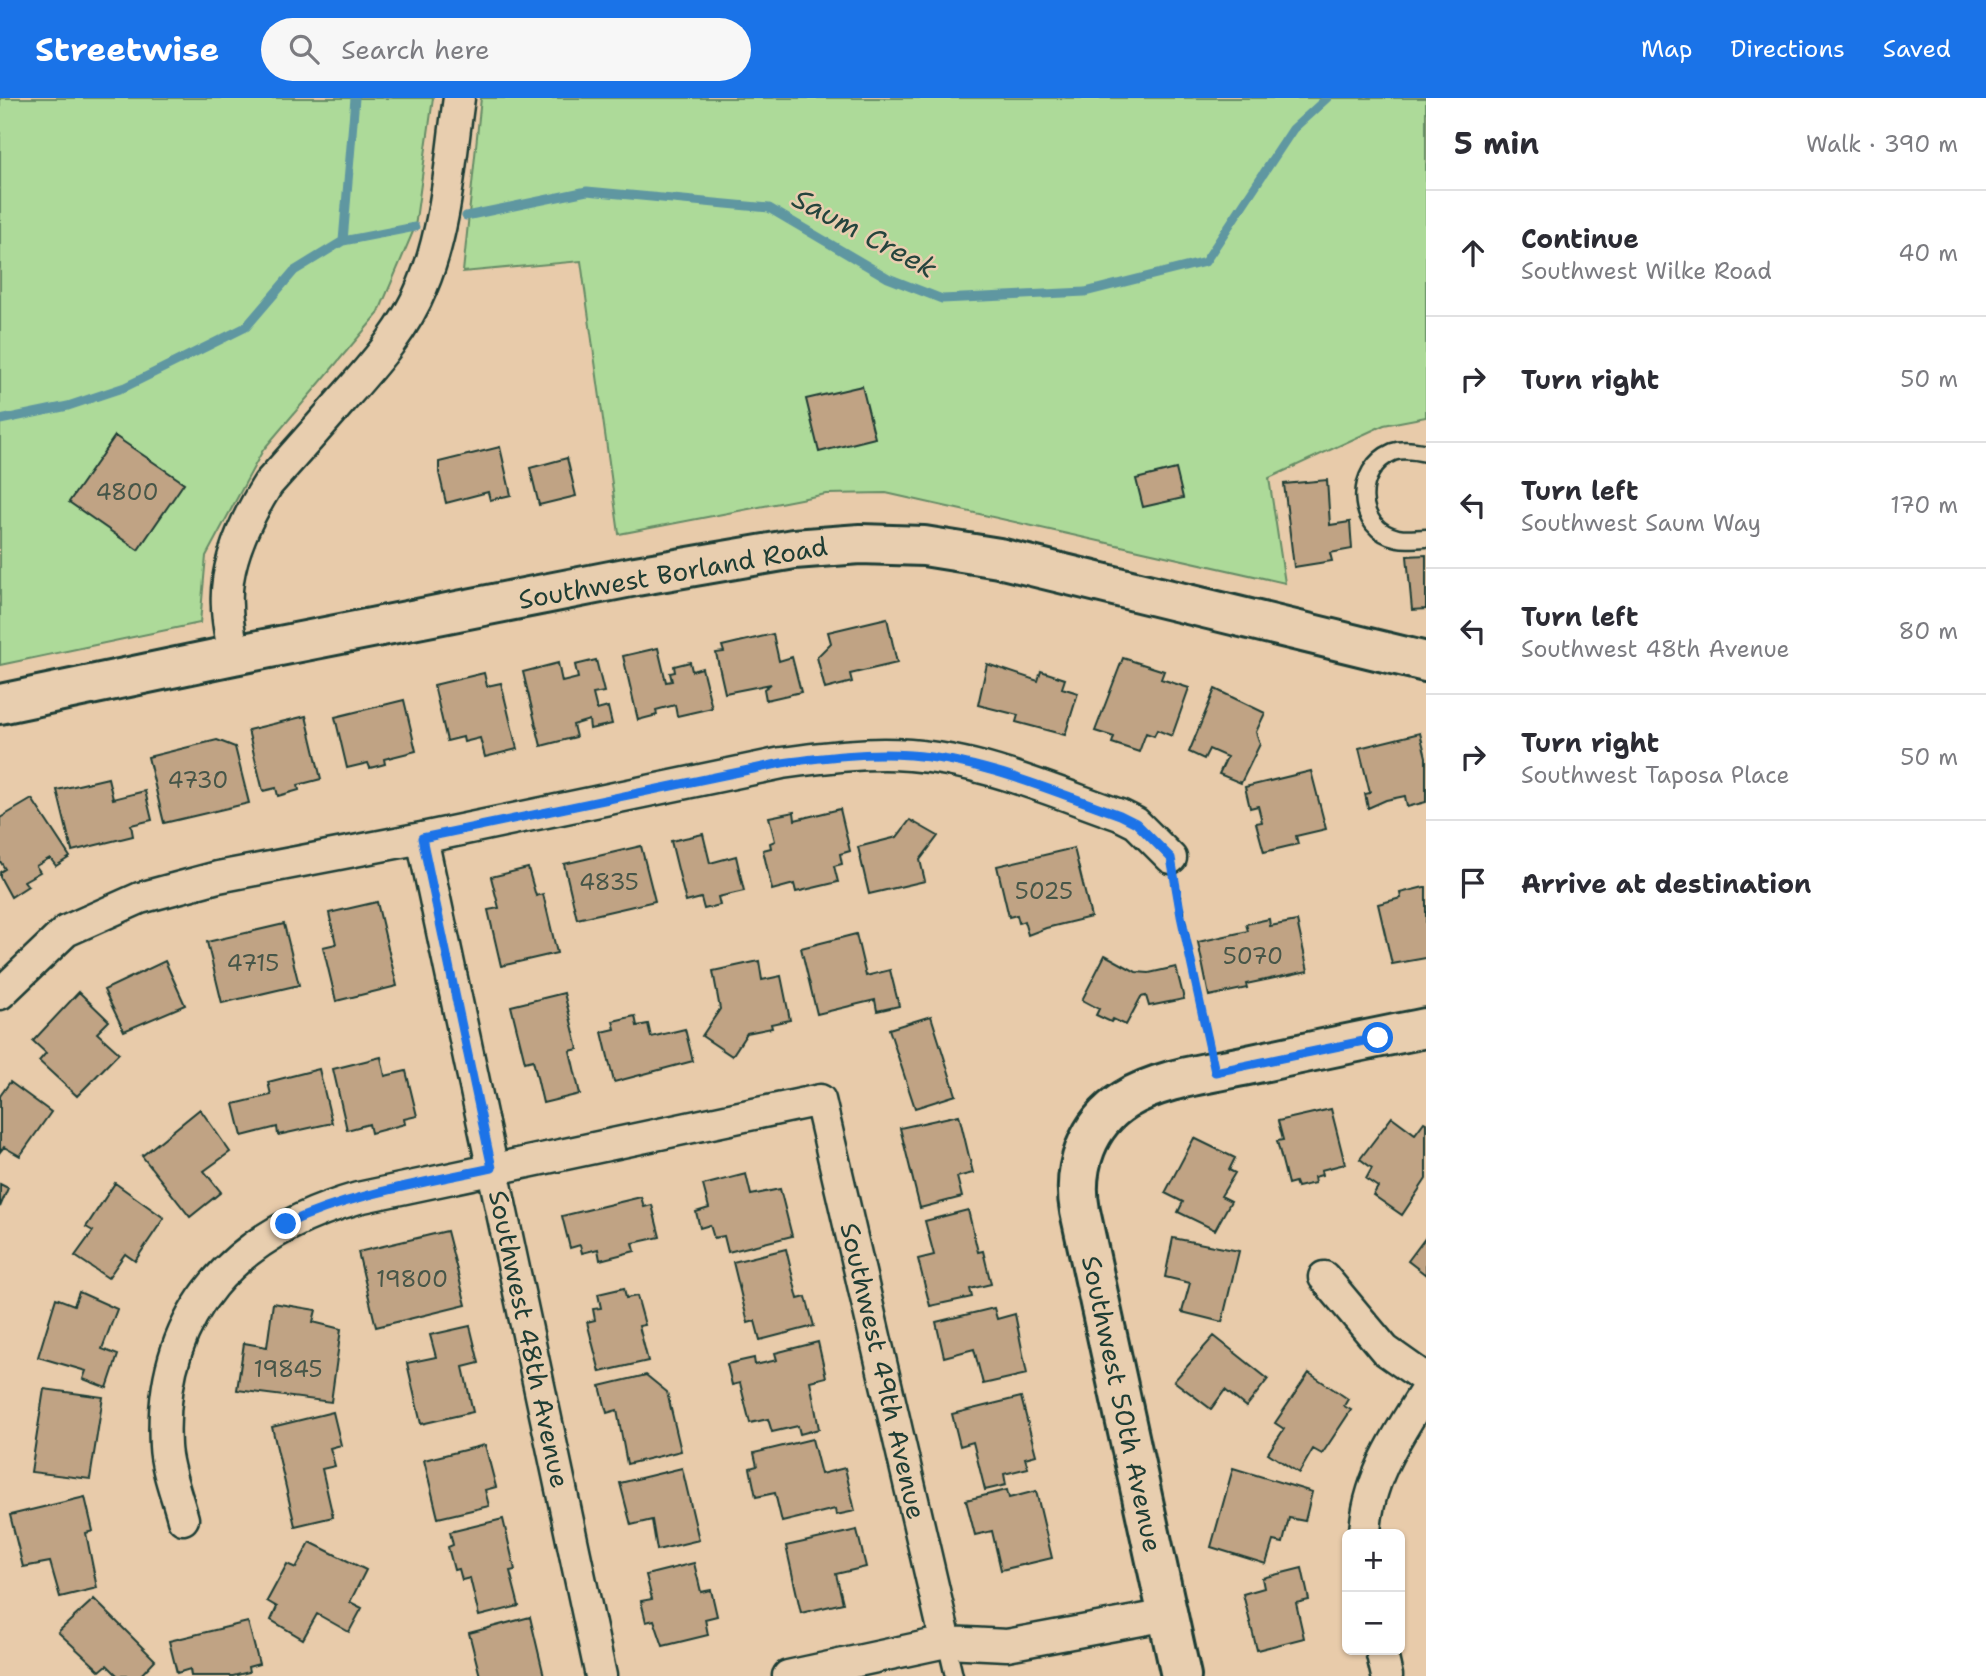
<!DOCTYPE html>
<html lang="en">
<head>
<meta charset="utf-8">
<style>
	:root { --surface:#fff; --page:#f7f7f7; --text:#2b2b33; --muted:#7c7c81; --line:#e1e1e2; --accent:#1a73e8 }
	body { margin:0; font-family:"Shantell Sans",sans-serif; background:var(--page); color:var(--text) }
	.controls { position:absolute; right:21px; bottom:21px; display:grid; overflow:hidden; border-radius:10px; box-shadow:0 2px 5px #0004 }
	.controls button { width:63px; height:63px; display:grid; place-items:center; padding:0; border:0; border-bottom:2px solid var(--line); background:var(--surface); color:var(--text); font:35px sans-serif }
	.stop { position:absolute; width:21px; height:21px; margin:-16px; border:5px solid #1a73e8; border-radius:50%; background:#fff }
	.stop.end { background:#1a73e8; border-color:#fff; box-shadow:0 2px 7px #0008 }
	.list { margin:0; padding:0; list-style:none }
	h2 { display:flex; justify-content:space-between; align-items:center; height:91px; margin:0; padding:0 28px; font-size:30px }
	h2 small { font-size:23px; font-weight:400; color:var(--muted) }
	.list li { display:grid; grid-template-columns:46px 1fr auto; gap:21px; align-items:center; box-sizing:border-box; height:126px; padding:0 28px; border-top:2px solid var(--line) }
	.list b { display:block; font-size:26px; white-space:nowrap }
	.list p { margin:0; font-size:23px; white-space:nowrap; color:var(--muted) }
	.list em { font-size:23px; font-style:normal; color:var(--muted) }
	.icon { flex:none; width:38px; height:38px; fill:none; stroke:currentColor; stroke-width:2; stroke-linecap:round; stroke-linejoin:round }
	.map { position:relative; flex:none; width:1426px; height:1578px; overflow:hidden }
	header { display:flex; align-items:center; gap:42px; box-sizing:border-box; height:98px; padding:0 35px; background:var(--accent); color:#fff }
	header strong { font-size:33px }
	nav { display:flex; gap:38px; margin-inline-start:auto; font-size:24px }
	.search { width:490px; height:63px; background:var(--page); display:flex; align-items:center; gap:18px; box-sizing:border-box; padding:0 24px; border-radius:38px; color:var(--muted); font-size:26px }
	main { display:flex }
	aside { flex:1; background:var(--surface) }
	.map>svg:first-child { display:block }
	.green { fill:#adda99; stroke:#668c66; stroke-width:2 }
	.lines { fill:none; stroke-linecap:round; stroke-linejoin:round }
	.stream { stroke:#5f97a1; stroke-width:9 }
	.building { fill:#c0a384; stroke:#1f3d34; stroke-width:2 }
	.service-casing { stroke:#1f3d34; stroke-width:21 }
	.minor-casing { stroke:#1f3d34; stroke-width:35 }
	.tertiary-casing { stroke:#1f3d34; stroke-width:44 }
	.secondary-casing { stroke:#1f3d34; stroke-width:44 }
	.path { stroke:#1f3d34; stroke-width:4.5; stroke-dasharray:7 5; stroke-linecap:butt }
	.service { stroke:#e8ceaf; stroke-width:16 }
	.minor { stroke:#e8ceaf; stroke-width:30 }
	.tertiary { stroke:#e8ceaf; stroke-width:38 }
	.secondary { stroke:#e8ceaf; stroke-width:38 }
	.route { stroke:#1a73e8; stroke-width:9 }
	.labels { text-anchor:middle; stroke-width:5; stroke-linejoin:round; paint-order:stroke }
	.number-label { font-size:23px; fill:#475648 }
	.street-label { font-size:26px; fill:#1f3d34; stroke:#e8ceaf }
	.water-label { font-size:28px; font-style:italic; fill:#24443d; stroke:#e8ceaf }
</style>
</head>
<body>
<header>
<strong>Streetwise</strong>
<div class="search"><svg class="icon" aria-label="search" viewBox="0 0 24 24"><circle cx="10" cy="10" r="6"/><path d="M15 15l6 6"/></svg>Search here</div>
<nav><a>Map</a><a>Directions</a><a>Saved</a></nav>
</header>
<main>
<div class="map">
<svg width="1426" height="1578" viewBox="0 0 1426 1578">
	<rect width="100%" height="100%" fill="#e8cbaa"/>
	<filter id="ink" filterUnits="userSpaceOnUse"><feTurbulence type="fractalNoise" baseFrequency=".0143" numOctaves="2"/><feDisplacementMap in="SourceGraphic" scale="14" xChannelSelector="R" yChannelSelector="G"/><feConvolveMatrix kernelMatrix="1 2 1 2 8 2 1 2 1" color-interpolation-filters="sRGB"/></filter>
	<g filter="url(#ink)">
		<!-- green -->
		<path class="green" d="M 0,0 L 433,0 L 415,129 L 378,216 L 263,352 L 206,458 L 200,525 L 0,567 Z
			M 481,0 L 1426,0 L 1426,319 L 1384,327 L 1269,380 L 1285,485 L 886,395 L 826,396 L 619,436 L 581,163 L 463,174 Z"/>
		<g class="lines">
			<!-- stream -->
			<path class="stream" d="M 466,118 L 587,93 L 769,110 L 888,180 L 942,201 L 1085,194 L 1205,164 L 1293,31 L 1327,0
				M 343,143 L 355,0
				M 0,322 L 68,308 L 125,289 L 246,229 L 294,173 L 343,143 L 415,129"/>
		</g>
		<!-- building -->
		<path class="building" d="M 862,288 L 875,340 L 819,354 L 806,301 Z
			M 115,338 L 184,385 L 138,452 L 69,404 Z
			M 500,349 L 511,397 L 490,402 L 488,394 L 446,405 L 439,375 L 439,364 Z
			M 567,360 L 576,398 L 539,407 L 530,370 Z
			M 1176,371 L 1183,400 L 1143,409 L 1136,381 Z
			M 1327,382 L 1330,427 L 1350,424 L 1352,451 L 1330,455 L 1332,463 L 1294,469 L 1284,386 Z
			M 1426,457 L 1426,511 L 1412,512 L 1407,458 Z
			M 887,520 L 897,565 L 850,576 L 852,584 L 825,591 L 817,559 L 831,545 L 828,534 Z
			M 773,536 L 779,563 L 792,559 L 801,594 L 766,602 L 764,591 L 771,586 L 725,595 L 716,555 L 724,554 L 722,548 Z
			M 658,550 L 666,584 L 672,583 L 670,575 L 675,574 L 674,568 L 690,564 L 692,573 L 702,570 L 712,610 L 677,618 L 675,607 L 656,612 L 657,617 L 638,622 L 623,558 Z
			M 1123,560 L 1164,573 L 1161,581 L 1189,590 L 1172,638 L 1157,632 L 1154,638 L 1146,635 L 1139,654 L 1112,645 L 1114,639 L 1095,633 Z
			M 596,562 L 604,594 L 593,596 L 597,612 L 608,609 L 612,626 L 590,631 L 589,622 L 573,627 L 576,639 L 541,648 L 523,574 L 558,565 L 562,584 L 578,580 L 575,567 Z
			M 987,566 L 1038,583 L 1041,573 L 1065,581 L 1062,590 L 1078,595 L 1065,637 L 1016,624 L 1018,617 L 978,607 Z
			M 484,575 L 487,588 L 501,585 L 517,651 L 485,659 L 480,640 L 464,644 L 463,639 L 447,643 L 434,587 Z
			M 1215,591 L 1265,615 L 1256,634 L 1260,646 L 1241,685 L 1219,676 L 1227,659 L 1209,651 L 1204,661 L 1189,654 Z
			M 404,602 L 416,653 L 384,661 L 385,666 L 370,670 L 368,665 L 347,670 L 335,619 Z
			M 306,618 L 321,681 L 298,687 L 299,692 L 278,698 L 276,690 L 263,693 L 248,632 Z
			M 1420,635 L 1426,659 L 1426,704 L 1407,709 L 1405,698 L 1386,702 L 1368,710 L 1365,696 L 1370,695 L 1359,650 Z
			M 217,642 L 235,649 L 249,705 L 164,725 L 148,659 Z
			M 1311,673 L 1326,731 L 1296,738 L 1298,746 L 1264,754 L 1256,725 L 1262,724 L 1258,708 L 1250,710 L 1245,689 Z
			M 108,680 L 113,701 L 145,693 L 152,722 L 131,727 L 133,738 L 72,753 L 57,692 Z
			M 32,701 L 70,759 L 56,768 L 50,760 L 36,768 L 40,774 L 24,783 L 28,788 L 11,799 L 0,779 L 0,774 L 5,771 L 0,763 L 0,720 Z
			M 840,711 L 850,753 L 840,756 L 842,766 L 834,768 L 838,784 L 796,794 L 794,786 L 772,792 L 763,752 L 771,750 L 770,745 L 775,743 L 769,719 L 794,714 L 795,722 Z
			M 910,722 L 938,738 L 920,762 L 925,783 L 869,796 L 858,749 L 897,739 Z
			M 703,736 L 710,765 L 736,758 L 744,793 L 718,799 L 720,807 L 704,811 L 701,800 L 686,804 L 671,743 Z
			M 641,748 L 655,803 L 577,821 L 564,766 Z
			M 1074,750 L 1091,819 L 1046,830 L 1028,837 L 1024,823 L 1019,825 L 1017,817 L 1009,819 L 997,768 Z
			M 528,770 L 536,798 L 543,796 L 557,855 L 501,868 L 488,812 L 499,810 L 491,779 Z
			M 1424,789 L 1426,789 L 1426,860 L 1392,866 L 1378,806 L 1401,800 L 1400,795 Z
			M 377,804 L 397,888 L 336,903 L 323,849 L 336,846 L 329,815 Z
			M 1269,821 L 1270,828 L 1297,823 L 1308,873 L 1246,886 L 1247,890 L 1209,898 L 1198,844 L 1248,833 L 1246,826 Z
			M 284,826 L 299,887 L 222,905 L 207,844 Z
			M 856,836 L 866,878 L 890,872 L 899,908 L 877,913 L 875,902 L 817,916 L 801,850 Z
			M 1105,857 L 1136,874 L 1149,875 L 1176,869 L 1184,901 L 1149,908 L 1146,898 L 1141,899 L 1126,927 L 1113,921 L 1111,924 L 1096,917 L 1099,911 L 1082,902 Z
			M 165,863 L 185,907 L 124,933 L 104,892 Z
			M 759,863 L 762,882 L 781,878 L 790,922 L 771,926 L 772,930 L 747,935 L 732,958 L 702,938 L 720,911 L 713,873 Z
			M 79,894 L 109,923 L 97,935 L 119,955 L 77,998 L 39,963 L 46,955 L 33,943 Z
			M 564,895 L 578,951 L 570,953 L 580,996 L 543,1005 L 533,962 L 525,964 L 511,908 Z
			M 635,918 L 637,928 L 648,926 L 651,939 L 685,931 L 693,963 L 614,984 L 602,934 L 615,931 L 613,923 Z
			M 931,918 L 956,997 L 915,1010 L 889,931 Z
			M 381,959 L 385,978 L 406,973 L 417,1018 L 404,1021 L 405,1026 L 371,1035 L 369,1026 L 347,1032 L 333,971 Z
			M 319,971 L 332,1025 L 278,1037 L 277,1029 L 242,1038 L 234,1006 L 271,997 L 268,984 Z
			M 10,984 L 51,1014 L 20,1058 L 4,1049 L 0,1054 L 0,998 Z
			M 200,1011 L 230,1054 L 204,1073 L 221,1094 L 190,1119 L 142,1058 Z
			M 1331,1011 L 1345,1066 L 1321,1072 L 1322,1077 L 1314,1079 L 1315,1085 L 1297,1089 L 1295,1084 L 1288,1086 L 1277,1043 L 1283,1042 L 1278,1023 Z
			M 959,1017 L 973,1075 L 957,1079 L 962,1099 L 920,1110 L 900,1030 Z
			M 1392,1019 L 1415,1036 L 1424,1024 L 1426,1025 L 1426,1081 L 1402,1117 L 1373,1097 L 1378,1089 L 1366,1081 L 1372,1070 L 1360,1061 Z
			M 1194,1040 L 1235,1060 L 1229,1072 L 1235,1075 L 1221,1098 L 1231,1103 L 1215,1132 L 1178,1114 L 1183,1104 L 1165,1095 Z
			M 746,1076 L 751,1097 L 780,1091 L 792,1138 L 728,1154 L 724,1138 L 714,1140 L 710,1127 L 700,1130 L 696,1114 L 709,1110 L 703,1087 Z
			M 115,1085 L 164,1120 L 135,1163 L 125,1156 L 108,1180 L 75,1158 L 93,1133 L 86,1129 Z
			M 0,1086 L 8,1090 L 0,1109 Z
			M 641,1099 L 644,1109 L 652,1107 L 660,1139 L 633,1145 L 635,1153 L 600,1162 L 598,1151 L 582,1155 L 580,1147 L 570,1150 L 562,1118 Z
			M 968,1112 L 978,1154 L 983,1153 L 991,1186 L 970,1191 L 972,1199 L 930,1208 L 918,1161 L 934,1157 L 925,1123 Z
			M 447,1133 L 466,1207 L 376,1229 L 358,1154 Z
			M 1426,1139 L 1426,1177 L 1408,1163 Z
			M 1173,1140 L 1239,1153 L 1222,1224 L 1182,1214 L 1190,1185 L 1165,1179 Z
			M 786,1151 L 798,1201 L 806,1199 L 814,1228 L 760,1242 L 755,1223 L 748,1225 L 733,1164 Z
			M 624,1190 L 626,1200 L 637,1198 L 645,1227 L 639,1228 L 648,1263 L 600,1274 L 587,1224 L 595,1222 L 593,1211 L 601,1210 L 598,1196 Z
			M 79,1194 L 117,1211 L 102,1251 L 118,1257 L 107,1290 L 83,1281 L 86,1273 L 38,1259 L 56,1200 L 74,1207 Z
			M 273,1205 L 316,1212 L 313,1224 L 341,1231 L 331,1304 L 237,1292 L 244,1245 L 267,1249 Z
			M 994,1210 L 997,1221 L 1015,1216 L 1027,1276 L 983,1286 L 974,1251 L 944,1259 L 936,1224 Z
			M 470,1228 L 479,1265 L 463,1269 L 473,1314 L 421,1326 L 407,1265 L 436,1259 L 430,1237 Z
			M 1214,1238 L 1268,1281 L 1246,1309 L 1225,1292 L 1211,1311 L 1174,1283 Z
			M 818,1244 L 826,1279 L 810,1283 L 819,1331 L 800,1336 L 798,1328 L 772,1334 L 768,1321 L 750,1325 L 740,1285 L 732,1287 L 727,1266 L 754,1260 L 755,1267 L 777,1262 L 775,1255 Z
			M 1309,1275 L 1348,1301 L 1344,1308 L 1351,1312 L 1322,1356 L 1313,1351 L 1299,1375 L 1268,1355 L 1284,1331 L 1275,1325 Z
			M 646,1277 L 667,1294 L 681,1353 L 627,1366 L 617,1312 L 607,1315 L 600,1288 Z
			M 44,1291 L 103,1299 L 90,1381 L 31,1374 Z
			M 1021,1299 L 1036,1357 L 1025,1360 L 1028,1370 L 1004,1376 L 1006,1387 L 985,1392 L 973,1344 L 960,1348 L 952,1316 Z
			M 333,1314 L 341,1347 L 330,1350 L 335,1368 L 322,1371 L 333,1419 L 295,1428 L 272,1329 Z
			M 812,1341 L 821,1376 L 845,1370 L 855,1413 L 836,1417 L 835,1411 L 782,1424 L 775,1395 L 756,1399 L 750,1370 L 757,1368 L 754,1355 Z
			M 485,1347 L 496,1389 L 485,1392 L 489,1408 L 438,1420 L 424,1362 Z
			M 682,1370 L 699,1442 L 657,1452 L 652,1422 L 631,1427 L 620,1385 Z
			M 1233,1370 L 1312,1394 L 1305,1423 L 1289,1420 L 1283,1445 L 1273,1443 L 1266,1466 L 1211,1449 Z
			M 1007,1392 L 1009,1400 L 1036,1393 L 1052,1460 L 1001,1472 L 992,1433 L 975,1437 L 966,1402 Z
			M 85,1399 L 93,1433 L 86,1435 L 97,1490 L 60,1499 L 50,1464 L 23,1469 L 10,1417 Z
			M 503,1421 L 515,1472 L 510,1473 L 519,1508 L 479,1518 L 470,1480 L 462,1482 L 459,1471 L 454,1472 L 448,1449 L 453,1447 L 450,1434 Z
			M 857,1432 L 866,1469 L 836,1476 L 843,1505 L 801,1515 L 786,1448 Z
			M 310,1444 L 366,1472 L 350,1504 L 362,1510 L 349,1534 L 317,1516 L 303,1541 L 271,1522 L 277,1509 L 267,1503 L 287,1466 L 296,1470 Z
			M 694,1465 L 701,1494 L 711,1492 L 717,1518 L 705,1521 L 708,1537 L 663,1548 L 654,1522 L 646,1524 L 641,1503 L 652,1501 L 646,1477 Z
			M 1302,1470 L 1309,1502 L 1296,1505 L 1304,1540 L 1257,1552 L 1243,1496 L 1264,1490 L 1262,1480 Z
			M 94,1501 L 155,1562 L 140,1578 L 118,1578 L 107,1567 L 100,1573 L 58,1534 Z
			M 530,1519 L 544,1578 L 480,1578 L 469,1535 Z
			M 248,1524 L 259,1566 L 248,1569 L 249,1574 L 233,1578 L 191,1578 L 190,1571 L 177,1575 L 169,1543 Z"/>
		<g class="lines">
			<defs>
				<path id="service" d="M 1426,355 C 1417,353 1402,351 1393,354 C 1353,371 1355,432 1398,440 C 1407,442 1417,440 1426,440
					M 946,1544 L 954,1578"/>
				<path id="minor" d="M 234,557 C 231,541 227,524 227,508 C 224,466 246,421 268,386 C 293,358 318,330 342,302 C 372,268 405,232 422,189 C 447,130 450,62 459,0
					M 422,740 L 601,1578
					M 0,896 L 66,833 L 140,800 L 218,779 L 422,740 L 782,665 C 825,659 867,654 910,657 C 982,662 1052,693 1120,717 L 1136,725 L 1171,760
					M 1324,1179 L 1385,1252 L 1426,1281
					M 183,1421 C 177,1398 166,1371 165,1348 C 158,1214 236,1135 358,1100 L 820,1002 L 946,1544
					M 1365,1436 C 1367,1382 1398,1337 1426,1292
					M 1381,1552 L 1387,1578
					M 788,1578 L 946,1544 L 1007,1547 L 1168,1517"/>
				<path id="tertiary" d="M 1181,1578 L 1080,1113 C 1072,1070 1087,1026 1125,1002 C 1159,981 1204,976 1243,968 C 1304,955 1365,942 1426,930"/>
				<path id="secondary" d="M 0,606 L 234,557 L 636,478 L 794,451 L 860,446 L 924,448 L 999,460 L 1426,564"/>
			</defs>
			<!-- service casing -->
			<use href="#service" class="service-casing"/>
			<!-- minor casing -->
			<use href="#minor" class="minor-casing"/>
			<!-- tertiary casing -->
			<use href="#tertiary" class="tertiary-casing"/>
			<!-- secondary casing -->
			<use href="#secondary" class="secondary-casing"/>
			<!-- path -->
			<path class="path" d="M 1176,786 L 1208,942"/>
			<!-- service -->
			<use href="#service" class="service"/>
			<!-- minor -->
			<use href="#minor" class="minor"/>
			<!-- tertiary -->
			<use href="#tertiary" class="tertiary"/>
			<!-- secondary -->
			<use href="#secondary" class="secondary"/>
		</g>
	</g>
	<g class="lines" filter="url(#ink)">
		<!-- route -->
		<path class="route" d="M 286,1126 C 351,1096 422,1085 492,1070 L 422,740 L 782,665 C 825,659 867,654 910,657 C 982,662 1052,693 1120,717 L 1136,725 L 1171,760 L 1181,818 L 1215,974 L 1378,940"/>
	</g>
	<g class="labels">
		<!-- number labels -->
		<g class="number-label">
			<text x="127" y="402">4800</text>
			<text x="198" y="690">4730</text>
			<text x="609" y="792">4835</text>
			<text x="1044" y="801">5025</text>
			<text x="1253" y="866">5070</text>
			<text x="253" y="873">4715</text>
			<text x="412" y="1189">19800</text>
			<text x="288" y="1279">19845</text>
		</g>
		<!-- street labels -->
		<g class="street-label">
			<text transform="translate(673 475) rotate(-10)" y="9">Southwest Borland Road</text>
			<text transform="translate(529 1241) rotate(78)" y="9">Southwest 48th Avenue</text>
			<text transform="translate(883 1273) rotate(77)" y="9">Southwest 49th Avenue</text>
			<text transform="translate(1122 1306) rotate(78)" y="9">Southwest 50th Avenue</text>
		</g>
		<!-- water labels -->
		<g class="water-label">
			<text transform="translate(865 135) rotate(28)" y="10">Saum Creek</text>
		</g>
	</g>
</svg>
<div class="controls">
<button>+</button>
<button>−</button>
</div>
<div class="stop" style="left:1378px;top:940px"></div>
<div class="stop end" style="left:286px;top:1126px"></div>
</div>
<aside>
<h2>5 min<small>Walk · 390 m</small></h2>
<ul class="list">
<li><svg class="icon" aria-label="ahead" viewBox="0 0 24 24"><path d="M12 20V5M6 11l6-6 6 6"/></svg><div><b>Continue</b><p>Southwest Wilke Road</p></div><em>40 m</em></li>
<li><svg class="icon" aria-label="right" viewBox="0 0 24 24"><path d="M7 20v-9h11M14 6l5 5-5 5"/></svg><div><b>Turn right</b></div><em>50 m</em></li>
<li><svg class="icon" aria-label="left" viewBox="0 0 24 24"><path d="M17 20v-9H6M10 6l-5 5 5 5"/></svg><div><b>Turn left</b><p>Southwest Saum Way</p></div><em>170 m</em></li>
<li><svg class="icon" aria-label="left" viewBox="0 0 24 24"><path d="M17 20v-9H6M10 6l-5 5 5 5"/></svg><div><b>Turn left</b><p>Southwest 48th Avenue</p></div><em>80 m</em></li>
<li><svg class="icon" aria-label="right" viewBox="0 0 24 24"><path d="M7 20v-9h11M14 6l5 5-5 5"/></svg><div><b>Turn right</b><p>Southwest Taposa Place</p></div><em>50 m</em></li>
<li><svg class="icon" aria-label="arrive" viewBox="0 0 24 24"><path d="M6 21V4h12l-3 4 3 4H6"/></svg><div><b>Arrive at destination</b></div></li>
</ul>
</aside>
</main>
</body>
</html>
